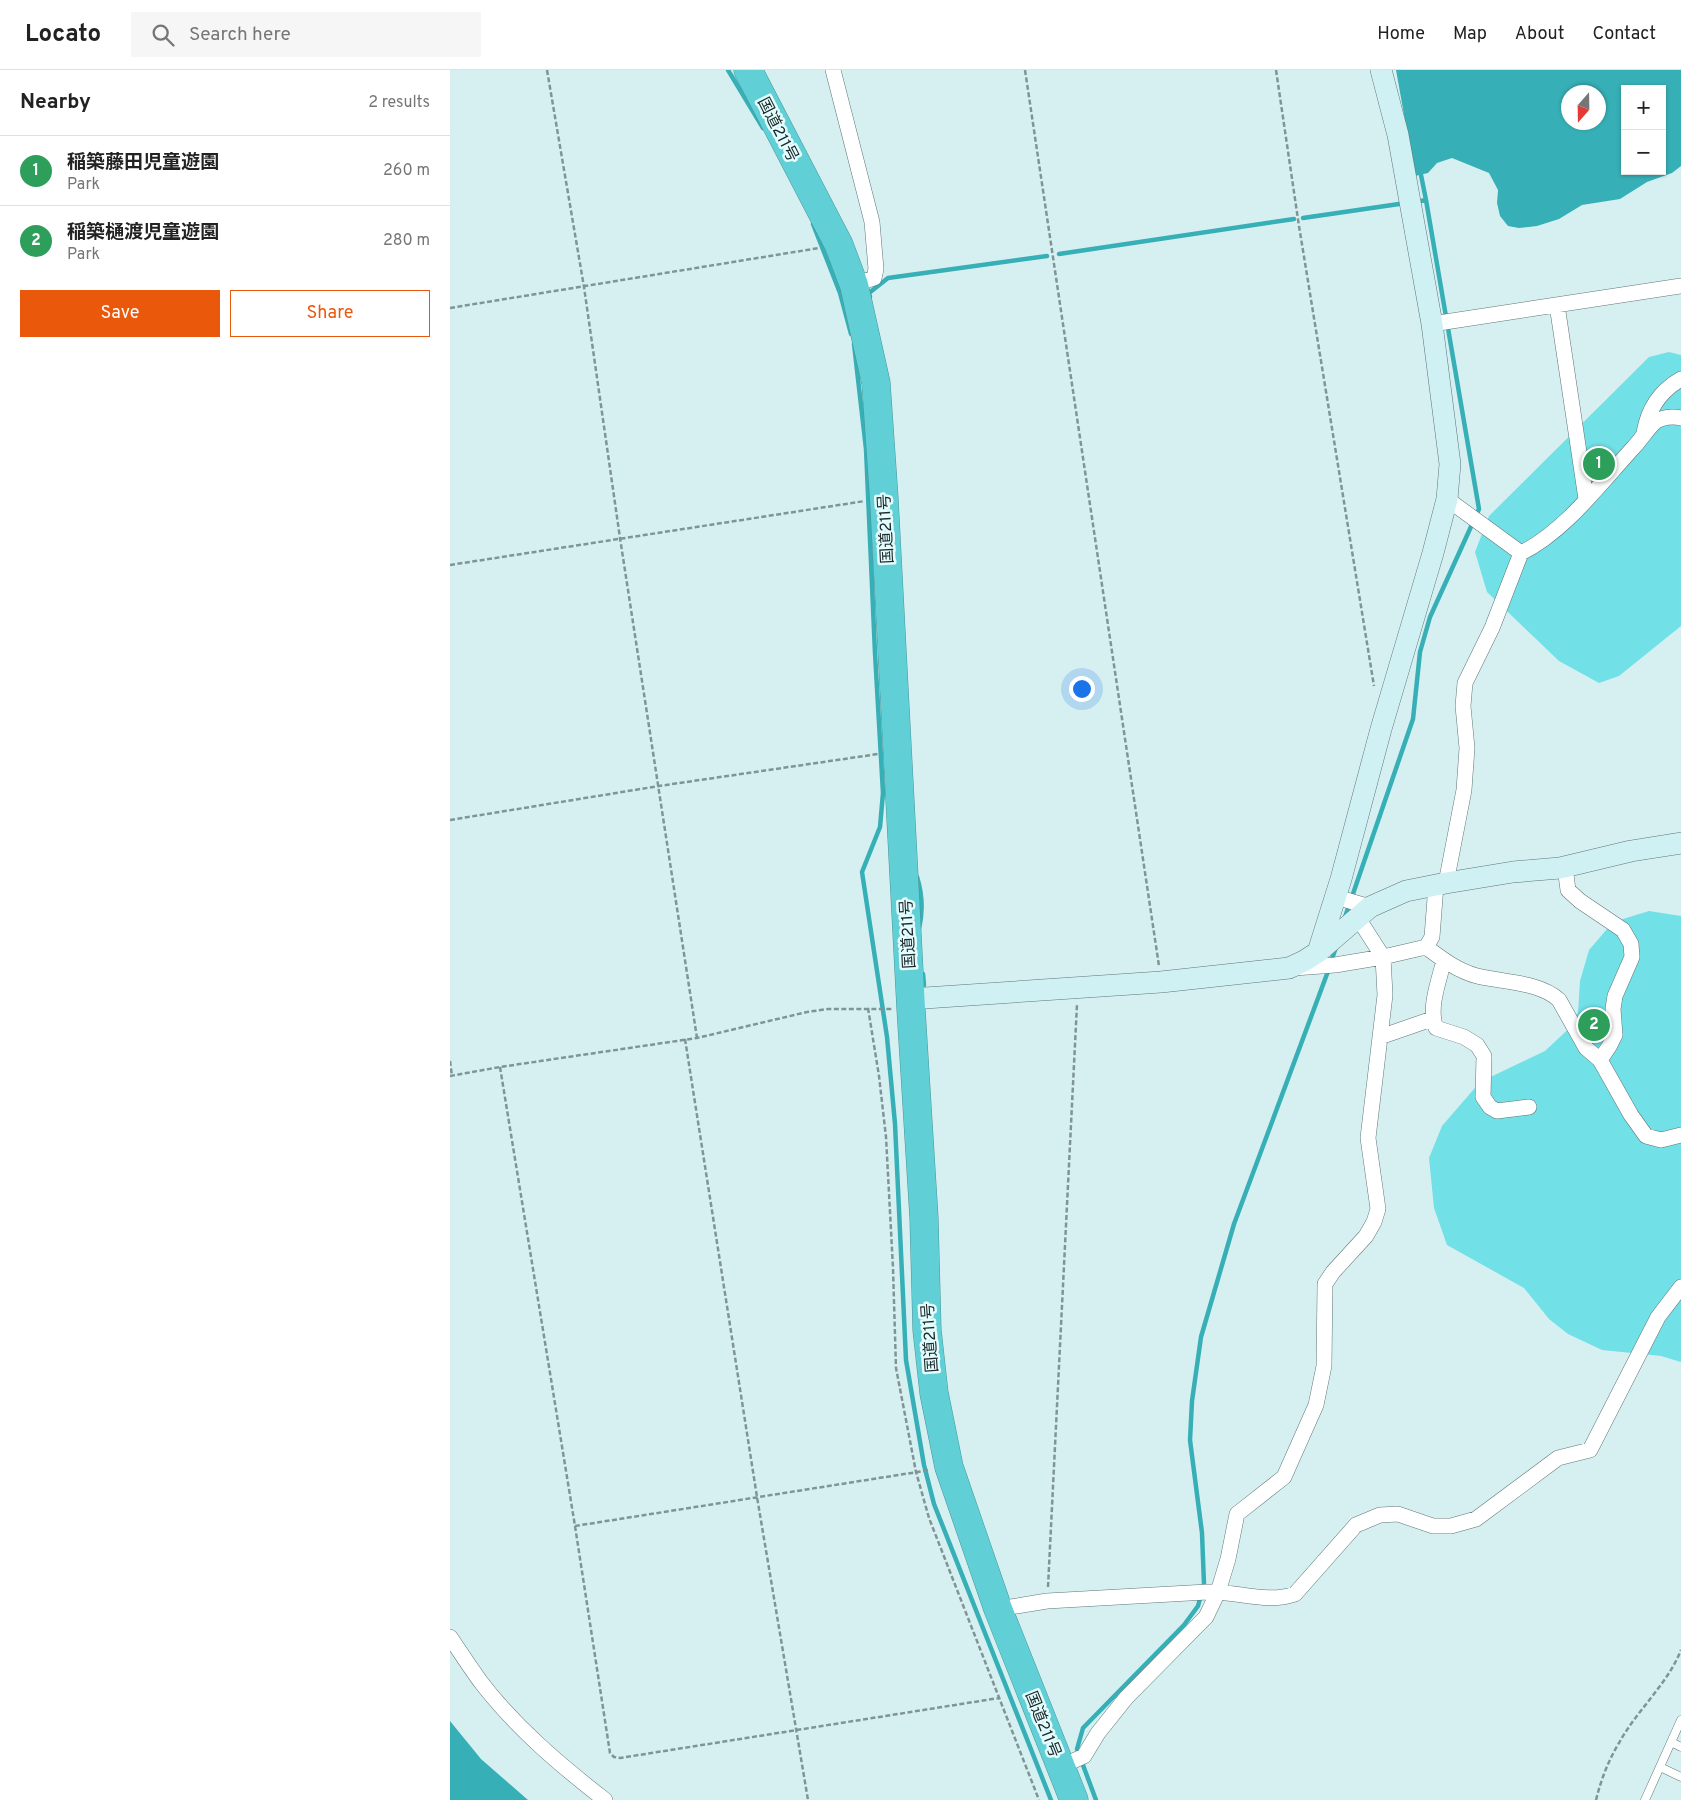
<!DOCTYPE html>
<html lang="en">
<head>
<meta charset="utf-8">
<style>
	:root { --surface:#fff; --page:#f6f6f6; --text:#222; --muted:#767676; --line:#e0e0e0; --accent:#ea580c }
	body { margin:0; font-family:Overpass,"Noto Sans JP",sans-serif; background:var(--page); color:var(--text) }
	.controls { position:absolute; right:15px; top:15px; display:grid; overflow:hidden; border-radius:0px; box-shadow:0 1px 4px #0004 }
	.controls button { width:45px; height:45px; display:grid; place-items:center; padding:0; border:0; border-bottom:1px solid var(--line); background:var(--surface); color:var(--text); font:25px sans-serif }
	.compass { position:absolute; left:1111px; top:15px; width:45px; height:45px; border-radius:50%; background:var(--surface); box-shadow:0 1px 4px #0004; rotate:200deg }
	.you { position:absolute; left:631px; top:618px; width:18px; height:18px; margin:-12px; border:4px solid #fff; border-radius:50%; background:#1a73e8; box-shadow:0 0 0 8px #1a73e833 }
	.badge { display:grid; place-items:center; width:32px; height:32px; border-radius:50%; background:var(--accent); color:#fff; font-size:16px; font-weight:700 }
	.pin { position:absolute; translate:-50% -50%; border:2px solid #fff; box-shadow:0 1px 5px #0006 }
	.list { margin:0; padding:0; list-style:none }
	h2 { display:flex; justify-content:space-between; align-items:center; height:65px; margin:0; padding:0 20px; font-size:21px }
	h2 small { font-size:16px; font-weight:400; color:var(--muted) }
	.list li { display:grid; grid-template-columns:32px 1fr auto; gap:15px; align-items:center; box-sizing:border-box; height:70px; padding:0 20px; border-top:1px solid var(--line) }
	.list b { display:block; font-size:19px; white-space:nowrap }
	.list p { margin:0; font-size:16px; white-space:nowrap; color:var(--muted) }
	.list em { font-size:16px; font-style:normal; color:var(--muted) }
	.actions { display:flex; gap:10px; padding:15px 20px }
	.actions a { flex:1; padding:11px 0; border:1px solid var(--accent); border-radius:0px; text-align:center; font-size:18px; color:var(--accent) }
	.actions .main { background:var(--accent); color:#fff }
	.icon { flex:none; width:28px; height:28px; fill:none; stroke:currentColor; stroke-width:2; stroke-linecap:round; stroke-linejoin:round }
	.map { position:relative; flex:none; width:1231px; height:1730px; overflow:hidden }
	header { display:flex; align-items:center; gap:30px; box-sizing:border-box; height:70px; padding:0 25px; background:var(--surface); border-bottom:1px solid var(--line) }
	header strong { font-size:24px }
	nav { display:flex; gap:28px; margin-inline-start:auto; font-size:18px }
	.search { width:350px; height:45px; background:var(--page); display:flex; align-items:center; gap:12px; box-sizing:border-box; padding:0 18px; border-radius:0px; color:var(--muted); font-size:19px }
	main { display:flex }
	aside { flex:1; background:var(--surface) }
	.map>svg:first-child { display:block }
	.green { fill:#71e0e7 }
	.water { fill:#37afb6; fill-rule:evenodd }
	.lines { fill:none; stroke-linecap:round; stroke-linejoin:round }
	.stream { stroke:#37afb6; stroke-width:4.5 }
	.lane-casing { stroke:#5f7678; stroke-width:9 }
	.street-casing { stroke:#5f7678; stroke-width:16 }
	.secondary-casing { stroke:#5f7678; stroke-width:22 }
	.highway-casing { stroke:#4a969a; stroke-width:29 }
	.path { stroke:#819495; stroke-width:2.5; stroke-dasharray:5 2.5; stroke-linecap:butt }
	.lane { stroke:#fff; stroke-width:8 }
	.street { stroke:#fff; stroke-width:15 }
	.secondary { stroke:#d0f1f3; stroke-width:21 }
	.highway { stroke:#61d0d6; stroke-width:28 }
	.labels { text-anchor:middle; stroke-width:5; stroke-linejoin:round; paint-order:stroke }
	.street-label { font-size:16px; fill:#202a2b; stroke:#e3fdfe }
</style>
</head>
<body>
<header>
<strong>Locato</strong>
<div class="search"><svg class="icon" aria-label="search" viewBox="0 0 24 24"><circle cx="10" cy="10" r="6"/><path d="M15 15l6 6"/></svg>Search here</div>
<nav><a>Home</a><a>Map</a><a>About</a><a>Contact</a></nav>
</header>
<main>
<aside>
<h2>Nearby<small>2 results</small></h2>
<ul class="list">
<li><span class="badge" style="background:#2e9e5b">1</span><div><b>稲築藤田児童遊園</b><p>Park</p></div><em>260 m</em></li>
<li><span class="badge" style="background:#2e9e5b">2</span><div><b>稲築樋渡児童遊園</b><p>Park</p></div><em>280 m</em></li>
</ul>
<div class="actions"><a class="main">Save</a><a>Share</a></div>
</aside>
<div class="map">
<svg width="1231" height="1730" viewBox="0 0 1231 1730">
	<rect width="100%" height="100%" fill="#d6f0f1"/>
	<!-- green -->
	<path class="green" d="M 1219,282 L 1231,285 L 1231,556 L 1169,606 L 1149,613 L 1109,591 L 1037,522 L 1025,482 L 1039,446 L 1199,287 Z
		M 1199,841 L 1231,846 L 1231,1292 L 1211,1286 L 1152,1280 L 1118,1264 L 1099,1249 L 1074,1218 L 997,1175 L 984,1138 L 979,1088 L 992,1056 L 1030,1012 L 1095,981 L 1127,951 L 1125,946 L 1128,943 L 1130,911 L 1139,880 L 1163,852 Z"/>
	<!-- water -->
	<path class="water" d="M 946,0 L 1231,0 L 1231,96 L 1222,103 L 1197,112 L 1170,129 L 1132,135 L 1109,149 L 1087,156 L 1069,158 L 1058,156 L 1050,146 L 1047,133 L 1048,120 L 1039,103 L 1002,88 L 987,93 L 978,103 L 965,106 ZM 1175,19 L 1212,19 L 1212,101 L 1175,101 ZM 1118,22 L 1148,22 L 1148,52 L 1118,52 Z
		M 0,1651 L 31,1689 L 78,1730 L 0,1730 Z"/>
	<g class="lines">
		<!-- stream -->
		<path class="stream" d="M 278,0 L 313,58
			M 971,105 L 976,130 L 971,131
			M 853,148 L 949,134
			M 363,154 L 390,223 L 401,264
			M 609,184 L 844,149
			M 420,227 L 419,223 L 438,208 L 597,186
			M 404,274 L 416,379 L 425,583 L 433,723 L 430,757 L 412,802 L 437,967 L 445,1054 L 456,1290 L 474,1395 L 484,1434 L 601,1730
			M 467,807 C 472,823 473,842 469,859
			M 894,850 L 963,649 L 970,582 L 980,547 L 1029,439 L 976,130
			M 473,904 L 474,915
			M 646,1730 L 627,1679 L 633,1658 L 734,1555 L 748,1536 L 754,1514 L 752,1463 L 740,1370 L 742,1331 L 751,1267 L 784,1154 L 877,904 L 886,877"/>
		<defs>
			<path id="lane" d="M 1221,1672 L 1231,1677
				M 1210,1697 L 1231,1707
				M 1195,1730 L 1231,1650"/>
			<path id="street" d="M 383,0 L 422,152 L 426,199 L 424,208 L 404,215
				M 1107,235 L 1136,429
				M 982,254 L 1231,216
				M 1194,363 C 1198,339 1210,321 1231,309
				M 997,429 L 1071,483
				M 1115,797 L 1118,820 L 1130,831 L 1173,860 L 1181,874 L 1182,887 L 1165,926 L 1163,939 L 1165,965 L 1160,975 L 1150,990
				M 996,813 L 1014,720 L 1017,678 L 1013,636 L 1015,613 L 1042,558 L 1071,483 C 1114,462 1150,414 1183,378 C 1189,372 1199,357 1205,352 C 1212,347 1223,346 1231,348
				M 886,827 L 920,837
				M 976,877 L 982,867 L 986,815
				M 994,890 C 989,911 978,938 986,958 L 1014,967 L 1027,975 L 1034,986 L 1033,1027 L 1040,1037 L 1047,1041 L 1079,1037
				M 844,898 L 885,895 L 933,887 L 976,877 C 992,889 1008,901 1027,906 C 1052,912 1090,912 1109,930 L 1136,978 L 1150,990 L 1181,1045 L 1196,1066 L 1211,1070 L 1231,1065
				M 930,967 L 982,949
				M 548,1539 L 597,1531 L 757,1522 C 787,1521 817,1534 845,1524 L 906,1455 L 930,1445 L 948,1444 L 983,1456 L 1001,1456 L 1026,1449 L 1108,1388 L 1140,1380 L 1208,1247 L 1231,1217
				M 0,1567 C 10,1582 20,1597 30,1611 C 65,1657 110,1695 155,1730
				M 610,1697 L 634,1686 L 648,1663 L 676,1628 L 756,1547 L 768,1522 L 778,1489 L 787,1444 L 834,1407 L 866,1335 L 874,1296 L 875,1214 L 883,1202 L 916,1166 L 924,1152 L 928,1139 L 918,1068 L 935,925 L 933,887 L 908,848"/>
			<path id="secondary" d="M 868,882 L 891,809 L 931,659 L 983,483 L 997,429 L 1000,394 L 982,254 L 948,65 L 931,0
				M 460,929 L 711,912 L 839,898 L 854,891 L 868,882 L 920,837 L 956,821 L 996,813 L 1063,802 L 1110,798 L 1181,781 L 1231,773"/>
			<path id="highway" d="M 298,0 L 389,175 L 404,215 L 426,313 L 434,428 L 461,939 L 474,1148 L 477,1260 L 484,1323 L 499,1397 L 548,1539 L 624,1730"/>
		</defs>
		<!-- lane casing -->
		<use href="#lane" class="lane-casing"/>
		<!-- street casing -->
		<use href="#street" class="street-casing"/>
		<!-- secondary casing -->
		<use href="#secondary" class="secondary-casing"/>
		<!-- highway casing -->
		<use href="#highway" class="highway-casing"/>
		<!-- path -->
		<path class="path" d="M 97,0 L 134,217 L 170,468 L 247,968
			M 575,0 L 709,896
			M 826,0 L 849,156 L 924,616
			M 0,238 L 369,178
			M 0,495 L 415,431
			M 0,750 L 209,716 L 428,684
			M 418,938 L 429,1006 L 436,1067 L 443,1198 L 446,1298 L 466,1402 L 479,1448 L 589,1730
			M 235,969 L 307,1427 L 358,1730
			M 0,991 L 2,1006
			M 50,997 L 125,1456 L 480,1400
			M 0,1006 L 50,997 L 247,968 L 357,942 L 378,939 L 442,939
			M 125,1456 L 160,1683 L 164,1687 L 170,1688 L 549,1628
			M 598,1517 L 627,934
			M 1146,1730 C 1151,1710 1158,1691 1169,1673 C 1187,1640 1217,1615 1231,1580"/>
		<!-- lane -->
		<use href="#lane" class="lane"/>
		<!-- street -->
		<use href="#street" class="street"/>
		<!-- secondary -->
		<use href="#secondary" class="secondary"/>
		<!-- highway -->
		<use href="#highway" class="highway"/>
	</g>
	<g class="labels">
		<!-- street labels -->
		<g class="street-label">
			<text transform="translate(329 59) rotate(63)" y="6">国道211号</text>
			<text transform="translate(435 459) rotate(-93)" y="6">国道211号</text>
			<text transform="translate(457 864) rotate(-93)" y="6">国道211号</text>
			<text transform="translate(479 1268) rotate(-94)" y="6">国道211号</text>
			<text transform="translate(594 1654) rotate(68)" y="6">国道211号</text>
		</g>
	</g>
</svg>
<div class="controls">
<button>+</button>
<button>−</button>
</div>
<svg class="compass" viewBox="-18 -18 36 36"><path d="M0-13l5 13h-10z" fill="#e53935"/><path d="M0 13l5-13h-10z" fill="#767676"/></svg>
<div class="you"></div>
<div class="pin badge" style="left:1149px;top:394px;background:#2e9e5b">1</div>
<div class="pin badge" style="left:1144px;top:955px;background:#2e9e5b">2</div>
</div>
</main>
</body>
</html>
